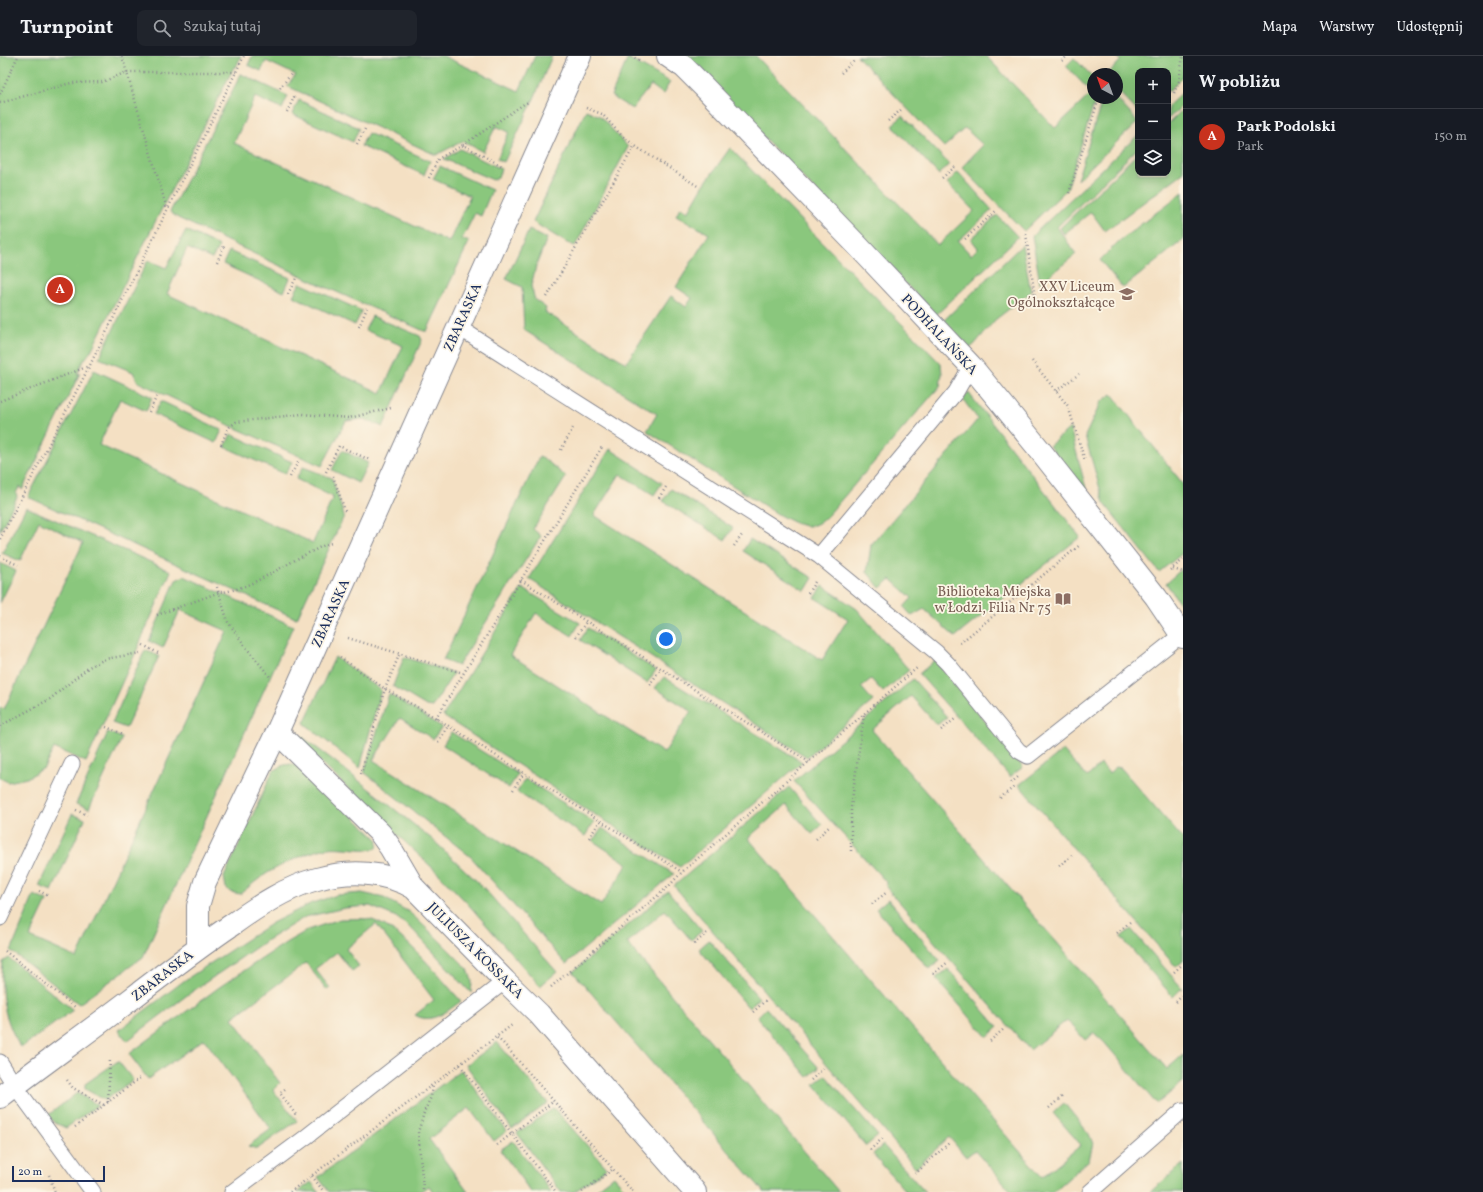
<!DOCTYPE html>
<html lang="pl">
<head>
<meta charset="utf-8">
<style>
	:root { --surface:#171b24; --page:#20242c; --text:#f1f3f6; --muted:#9ea1a6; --line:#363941; --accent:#c8321e }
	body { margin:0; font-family:Vollkorn,serif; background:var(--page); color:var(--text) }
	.controls { position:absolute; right:12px; top:12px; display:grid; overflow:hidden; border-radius:8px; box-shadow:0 4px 16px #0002 }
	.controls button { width:36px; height:36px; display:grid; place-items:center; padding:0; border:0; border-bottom:1px solid var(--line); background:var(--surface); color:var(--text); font:20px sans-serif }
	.compass { position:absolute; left:1087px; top:12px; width:36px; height:36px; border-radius:50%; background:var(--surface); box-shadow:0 4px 16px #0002; rotate:319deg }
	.scale { position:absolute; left:12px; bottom:10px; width:93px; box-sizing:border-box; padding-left:4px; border:2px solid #1b2f5e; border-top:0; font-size:11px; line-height:14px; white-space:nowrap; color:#1b2f5e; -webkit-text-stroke:3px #fcf5e5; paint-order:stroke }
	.you { position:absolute; left:666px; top:583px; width:14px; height:14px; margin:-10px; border:3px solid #fff; border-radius:50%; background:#1a73e8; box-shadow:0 0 0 6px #1a73e833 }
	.badge { display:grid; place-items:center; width:26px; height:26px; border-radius:50%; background:var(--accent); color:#fff; font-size:13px; font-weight:700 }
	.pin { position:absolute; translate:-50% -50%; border:2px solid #fff; box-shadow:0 1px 4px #0006 }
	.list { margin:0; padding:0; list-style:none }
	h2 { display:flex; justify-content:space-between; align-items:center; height:52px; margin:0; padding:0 16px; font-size:17px }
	h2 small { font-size:13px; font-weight:400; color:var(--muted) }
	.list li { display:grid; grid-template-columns:26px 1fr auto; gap:12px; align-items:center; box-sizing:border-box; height:56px; padding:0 16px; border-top:1px solid var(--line) }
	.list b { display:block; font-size:15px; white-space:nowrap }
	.list p { margin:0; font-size:13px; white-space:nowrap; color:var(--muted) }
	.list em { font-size:13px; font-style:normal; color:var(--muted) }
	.icon { flex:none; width:22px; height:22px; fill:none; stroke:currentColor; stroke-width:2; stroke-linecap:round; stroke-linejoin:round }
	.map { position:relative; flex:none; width:1183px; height:1136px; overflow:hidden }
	header { display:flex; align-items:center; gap:24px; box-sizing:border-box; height:56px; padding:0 20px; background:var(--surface); border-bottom:1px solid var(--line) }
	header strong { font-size:19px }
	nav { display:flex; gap:22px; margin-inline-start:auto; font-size:14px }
	.search { width:280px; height:36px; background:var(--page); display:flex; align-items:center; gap:10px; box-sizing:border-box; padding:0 14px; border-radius:8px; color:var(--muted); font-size:15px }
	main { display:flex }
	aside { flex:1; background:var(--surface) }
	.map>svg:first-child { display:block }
	.green { fill:#8ac77d; stroke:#527b6e }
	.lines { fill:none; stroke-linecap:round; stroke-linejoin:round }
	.service-casing { stroke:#888890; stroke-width:17 }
	.minor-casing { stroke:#888890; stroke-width:24 }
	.path { stroke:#888890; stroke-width:2.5; stroke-dasharray:1 3; stroke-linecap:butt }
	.service { stroke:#fff; stroke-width:15 }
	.minor { stroke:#fff; stroke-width:22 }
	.labels { text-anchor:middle; stroke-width:3.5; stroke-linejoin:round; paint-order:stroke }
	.education-label { font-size:14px; fill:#785e54; stroke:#fcf5e5; text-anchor:end }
	.street-label { font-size:14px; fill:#1b2f5e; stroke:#fcf5e5 }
</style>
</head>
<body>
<header>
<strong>Turnpoint</strong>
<div class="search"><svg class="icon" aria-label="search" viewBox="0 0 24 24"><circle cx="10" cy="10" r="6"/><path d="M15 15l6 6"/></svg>Szukaj tutaj</div>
<nav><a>Mapa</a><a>Warstwy</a><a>Udostępnij</a></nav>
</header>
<main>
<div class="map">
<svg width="1183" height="1136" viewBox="0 0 1183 1136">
	<rect width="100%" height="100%" fill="#fcf5e5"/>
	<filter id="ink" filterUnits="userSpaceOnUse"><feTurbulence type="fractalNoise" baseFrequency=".025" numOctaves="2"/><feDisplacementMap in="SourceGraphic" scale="8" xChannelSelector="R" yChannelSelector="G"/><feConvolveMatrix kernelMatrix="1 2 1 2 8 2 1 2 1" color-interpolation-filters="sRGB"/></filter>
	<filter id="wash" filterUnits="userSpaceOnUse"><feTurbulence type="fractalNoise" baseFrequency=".012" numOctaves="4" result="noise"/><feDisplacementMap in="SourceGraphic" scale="16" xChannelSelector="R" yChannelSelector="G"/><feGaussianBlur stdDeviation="0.9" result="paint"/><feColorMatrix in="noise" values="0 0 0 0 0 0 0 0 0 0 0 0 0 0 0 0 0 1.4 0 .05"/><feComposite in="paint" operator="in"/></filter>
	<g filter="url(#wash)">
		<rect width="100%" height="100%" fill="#f4e0c3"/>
		<!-- green -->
		<path class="green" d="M 0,0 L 241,0 L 236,11 L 234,11 L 147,182 L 91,295 L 82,307 L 77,318 L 80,317 L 22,434 L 20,430 L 16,437 L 17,441 L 0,475 Z
			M 252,0 L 443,0 L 519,35 L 535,0 L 552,0 L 533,45 L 504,106 L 497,103 L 509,76 L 496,70 L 483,96 L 463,85 L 436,99 L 287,30 L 296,19 L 266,5 L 261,15 L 248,9 Z
			M 685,0 L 756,0 L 938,189 L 974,155 L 947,127 L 958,116 L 992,154 L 958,185 L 971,199 L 978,192 L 971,183 L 997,159 L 1018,181 L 936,259 Z
			M 857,0 L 986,0 L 1055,72 L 1092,37 L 1066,10 L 1074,2 L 1093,21 L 1093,42 L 1096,42 L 1067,133 L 1024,175 L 962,111 L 983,89 L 965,72 L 944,91 Z
			M 1116,0 L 1183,0 L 1183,21 L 1168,36 L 1168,15 L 1138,15 L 1138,56 L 1117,34 L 1117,18 L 1108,18 L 1121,4 Z
			M 628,2 L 670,26 L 663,38 L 651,29 L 632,53 L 611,40 Z
			M 241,18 L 288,40 L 282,53 L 255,41 L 234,87 L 449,186 L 470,140 L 433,123 L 440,110 L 492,134 L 481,160 L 475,157 L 462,183 L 469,186 L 427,275 L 424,275 L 321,229 L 178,162 L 170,156 Z
			M 1183,36 L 1183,49 L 1168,63 L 1168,50 Z
			M 1103,42 L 1116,42 L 1138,66 L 1077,124 Z
			M 299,44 L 359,72 L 353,86 L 292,58 Z
			M 1183,53 L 1183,117 L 1105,175 L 1091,156 L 1064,178 L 1060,172 L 1138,97 L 1138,117 L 1168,117 L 1168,68 Z
			M 586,54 L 600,60 L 628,91 L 575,190 L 567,187 L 533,166 Z
			M 903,60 L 949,108 L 939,119 L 892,69 Z
			M 368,77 L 430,105 L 424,119 L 361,90 Z
			M 1138,79 L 1138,92 L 1057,171 L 1076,198 L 1040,227 L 1032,180 Z
			M 730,92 L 941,308 L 942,318 L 940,330 L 829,458 C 811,478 799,469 779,459 L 647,375 L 657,358 L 524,274 L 522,231 L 506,223 L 529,174 L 545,182 L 547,182 L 536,210 L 531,230 L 535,244 L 546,252 L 545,256 L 626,307 L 671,240 L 686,251 L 692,242 L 676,231 L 709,178 L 676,159 L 681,151 L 688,156 L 703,130 Z
			M 460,93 L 501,113 L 498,122 L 493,124 L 444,103 Z
			M 1183,136 L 1183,184 L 1123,232 L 1100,204 L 1118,186 Z
			M 186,174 L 219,190 L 212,203 L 187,192 L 167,238 L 381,337 L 403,290 L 365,274 L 372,260 L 420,280 L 422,284 L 383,371 L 364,363 L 346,365 L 322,410 L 231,370 L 138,326 L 133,316 L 99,302 L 148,204 L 166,212 Z
			M 1022,189 L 1031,236 L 995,264 L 974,289 L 968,293 L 942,266 Z
			M 229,195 L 290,222 L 284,236 L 223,208 Z
			M 300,227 L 362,255 L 355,269 L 293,240 Z
			M 94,314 L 152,341 L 146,355 L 120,343 L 99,389 L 313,487 L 333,441 L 296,423 L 303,411 L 332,422 L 344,460 L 297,562 L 293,561 L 28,441 Z
			M 968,336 L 1080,481 L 955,581 L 924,553 L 912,560 L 904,551 L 912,542 L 891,523 L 880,532 L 867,516 L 871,489 L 978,363 L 963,344 Z
			M 1112,338 L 1183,428 L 1183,497 L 1159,516 L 1104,447 L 1085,380 L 1101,346 Z
			M 161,345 L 222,374 L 216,387 L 154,358 Z
			M 1070,372 L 1087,436 L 1049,390 Z
			M 231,378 L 292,406 L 285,418 L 225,391 Z
			M 610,393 L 662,427 L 654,439 L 620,418 L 594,459 L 822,604 L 848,563 L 815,542 L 823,530 L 857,553 L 909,614 L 883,636 L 871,623 L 861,631 L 873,645 L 807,701 L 529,523 Z
			M 342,394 L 368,407 L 358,427 L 332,414 Z
			M 539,401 L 546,404 L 566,421 L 533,473 L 541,480 L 458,610 L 443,604 Z
			M 671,433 L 733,472 L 725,484 L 663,445 Z
			M 26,451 L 171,515 L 135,598 L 86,706 L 54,692 L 44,712 L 27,722 L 8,726 L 0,722 L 0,651 L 4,653 L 83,487 L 39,465 L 20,505 L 2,497 Z
			M 750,483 L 813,522 L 805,535 L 743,495 Z
			M 0,507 L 16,515 L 0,547 Z
			M 1183,512 L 1183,552 L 1166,527 Z
			M 184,520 L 293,570 L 143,901 L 79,948 L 11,895 L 34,839 L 47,845 L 30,881 L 77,902 L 227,575 L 180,554 L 163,592 L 149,585 L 176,524 Z
			M 522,532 L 580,567 L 572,580 L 536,557 L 510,599 L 664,697 L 691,655 L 655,632 L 664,621 L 802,706 L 680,811 L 594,758 L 443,660 Z
			M 588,572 L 656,614 L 647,627 L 580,584 Z
			M 145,594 L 159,600 L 126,672 L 112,667 Z
			M 335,601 L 381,634 L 360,712 L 304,667 Z
			M 404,601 L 454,617 L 432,651 L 426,650 L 393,630 Z
			M 935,604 L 1023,711 L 1010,721 L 919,618 Z
			M 913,623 L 947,661 L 937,669 L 911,640 L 872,674 L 1167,1013 L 1183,999 L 1183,1026 L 1158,1047 L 1154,1045 L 1104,986 L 1094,977 L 1085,984 L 1067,964 L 1030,994 L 886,831 L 887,827 L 794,725 Z
			M 389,638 L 442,671 L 433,683 L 400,662 L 373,704 L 601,849 L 628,808 L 593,785 L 602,772 L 674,818 L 566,908 L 471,801 L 364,716 Z
			M 293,674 L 333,704 L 433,784 L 483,831 L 557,916 L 540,930 L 468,848 L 441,820 L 297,684 Z
			M 108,676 L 122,682 L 89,753 L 76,748 Z
			M 451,676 L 518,718 L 509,732 L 443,689 Z
			M 1063,694 L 1087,721 L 1101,708 L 1109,717 L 1116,711 L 1121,712 L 1183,783 L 1183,905 L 1176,911 L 1019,729 Z
			M 291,708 L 301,711 L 378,784 L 377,792 C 369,796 340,790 328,792 C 310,795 285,807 269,816 C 259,822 249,831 240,838 L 230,836 L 226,832 L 224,821 L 273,715 L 284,709 Z
			M 525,723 L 594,766 L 585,780 L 517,736 Z
			M 789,731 L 822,769 L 812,778 L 786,749 L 748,782 L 1042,1121 L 1081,1089 L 1053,1057 L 1064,1047 L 1089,1078 L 1093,1088 L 1089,1104 L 1053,1136 L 1012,1136 L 975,1094 L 966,1101 L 949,1081 L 916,1112 L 674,830 Z
			M 72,758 L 85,763 L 52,835 L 39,830 Z
			M 668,835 L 702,875 L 691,884 L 665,854 L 627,887 L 839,1136 L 764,1136 L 573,916 Z
			M 362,837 L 384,842 L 409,856 L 437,882 L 468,913 L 472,925 L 471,937 L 413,874 L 396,861 L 370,850 L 345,852 L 305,861 L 264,886 L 186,940 L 127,985 L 119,974 L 185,924 L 272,867 L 312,847 L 337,839 Z
			M 888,843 L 940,905 L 929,913 L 876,853 Z
			M 340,863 C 349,863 359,862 367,863 C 398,867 440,922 461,945 C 448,955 431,969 415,959 L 434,944 L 376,868 L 346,893 L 359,910 L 352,915 L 337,896 L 315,913 L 330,932 L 327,934 L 306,907 L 232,962 L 280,1027 L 273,1034 L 297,1065 L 257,1093 L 248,1090 L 271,1073 L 204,983 L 148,1023 L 129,998 L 218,932 L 287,886 L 308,874 Z
			M 1131,873 L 1182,932 L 1173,941 L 1121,881 Z
			M 709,884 L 759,942 L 749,952 L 699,893 Z
			M 9,902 L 73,954 L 22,991 L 19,989 C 3,959 0,940 3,906 Z
			M 948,913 L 998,971 L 987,981 L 936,922 Z
			M 766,952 L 819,1012 L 808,1021 L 757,961 Z
			M 497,986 L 548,1047 L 512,1073 L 466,1009 Z
			M 118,1005 L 133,1024 L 105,1044 L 85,1033 L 85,1028 Z
			M 461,1014 L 507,1075 L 494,1085 L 469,1052 L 429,1083 L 468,1136 L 433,1136 L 429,1130 L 419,1136 L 329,1136 L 318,1121 Z
			M 825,1019 L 878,1080 L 866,1090 L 814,1028 Z
			M 77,1037 L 98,1049 L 66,1072 L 55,1067 L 47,1060 Z
			M 554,1052 L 607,1112 L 574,1136 L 561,1136 L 517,1077 Z
			M 513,1085 L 551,1136 L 531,1136 L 500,1094 Z
			M 883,1089 L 925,1136 L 906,1136 L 873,1098 Z
			M 1183,1108 L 1183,1136 L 1150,1136 Z
			M 614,1120 L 628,1136 L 593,1136 Z
			M 311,1126 L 319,1136 L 298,1136 Z"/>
	</g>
	<g filter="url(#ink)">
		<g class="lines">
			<defs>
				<path id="service" d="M 458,271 L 819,500 L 936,596 L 948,608 L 1019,695 L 1028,700 L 1181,579
					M 819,500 L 956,336 L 971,310
					M 0,862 L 72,708
					M 0,1006 L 15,1030 L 93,1136
					M 232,1136 L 306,1081 L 505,925
					M 1090,1136 L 1183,1054"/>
				<path id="minor" d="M 668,0 L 684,11 L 704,31 L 856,188 L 971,310 L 1039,393 L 1156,541 L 1183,581
					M 277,676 L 380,777 L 390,791 L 414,832
					M 198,892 L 198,850 L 205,826 L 277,676 L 580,0
					M 0,1041 C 42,1009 84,979 126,947 C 161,920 196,893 233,868 C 258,850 287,831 317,823 C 349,814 385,815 414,832 L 505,925 L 539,958 L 695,1136"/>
			</defs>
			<!-- service casing -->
			<use href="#service" class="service-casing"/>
			<!-- minor casing -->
			<use href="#minor" class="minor-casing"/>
			<!-- path -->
			<path class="path" d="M 122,0 L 167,153
				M 631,0 L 641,5
				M 1062,5 L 1067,0
				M 841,17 L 855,4
				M 280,32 L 292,17
				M 1174,37 L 1179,25 L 1183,0
				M 0,38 L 18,0
				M 0,47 L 71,27 L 102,26 L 127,16 L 236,16
				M 586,52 L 602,58 L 621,79 L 638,92 L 699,131
				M 287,56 L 295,39
				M 888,65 L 902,53
				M 357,88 L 366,71
				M 463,89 L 524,48 L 529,46
				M 429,122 L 438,103 L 463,89 L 502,110
				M 942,122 L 956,110
				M 1069,137 L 1099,42
				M 1026,178 L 1035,242
				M 965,183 L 997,154
				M 217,206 L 225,188
				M 288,238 L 297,220
				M 547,241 L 635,89
				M 359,271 L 367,252
				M 1032,305 L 1068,350 L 1085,405
				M 1056,335 L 1079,318
				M 0,345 L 89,310
				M 149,356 L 157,340
				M 221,389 L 228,372 L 236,366 L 302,358 L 349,362 L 391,352
				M 561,394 L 573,372
				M 326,416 L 339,390 L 370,404
				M 333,420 L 345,455
				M 290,421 L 299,404
				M 659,442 L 666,431
				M 0,483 L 90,309 L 244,0
				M 734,490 L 742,479
				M 0,500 L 18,509
				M 1173,513 L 1183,516
				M 1170,514 L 1183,504
				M 521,524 L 809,706
				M 217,531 L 228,566 L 245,590 L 271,622
				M 808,537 L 815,526
				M 157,559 L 220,536 C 249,535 287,506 315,494 C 320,491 326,488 332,487
				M 576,581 L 586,566
				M 348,582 L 463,617
				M 960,587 L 1080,489
				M 143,589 L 160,598
				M 340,601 L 385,633 L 436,662 L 682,816
				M 650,629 L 660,613
				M 436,662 L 521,524 L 602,391
				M 0,670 L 50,643 L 89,611 L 105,603 L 140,597
				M 106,671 L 123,678
				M 941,674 L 955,663
				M 438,686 L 448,670
				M 361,718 L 385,633 L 400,597
				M 1011,727 L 1018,721
				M 513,734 L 524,717
				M 1000,742 L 1014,731
				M 76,754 L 87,759
				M 589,782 L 600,765
				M 816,783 L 829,771
				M 851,795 L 851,751 L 864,658
				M 1059,810 L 1072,799
				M 39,835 L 49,840
				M 872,848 L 887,836
				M 1117,877 L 1130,866
				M 694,888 L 708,876
				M 5,895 L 75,951
				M 1174,916 L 1183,908
				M 933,918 L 948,906
				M 551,931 L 669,830 L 682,816 L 918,611
				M 1176,946 L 1183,939
				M 753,956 L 766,944
				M 497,982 L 503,987 L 633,1136
				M 990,985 L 1005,972
				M 460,1009 L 556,1136
				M 67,1024 L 73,1032 L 104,1049
				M 811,1024 L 824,1012
				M 285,1033 L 280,1037 L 296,1059
				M 108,1046 L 110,1003
				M 1049,1052 L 1064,1039
				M 75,1071 L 140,1022
				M 497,1089 L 554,1045
				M 870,1094 L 884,1081
				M 915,1118 L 949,1087
				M 49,1119 L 55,1136
				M 312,1120 L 324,1136
				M 423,1133 L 418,1076 L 425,1054 L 431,1041 L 433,1030
				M 290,1136 L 512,969
				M 582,1136 L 613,1113"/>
			<!-- service -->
			<use href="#service" class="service"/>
			<!-- minor -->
			<use href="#minor" class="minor"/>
		</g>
	</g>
	<!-- icons -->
	<defs>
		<symbol id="school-bare" viewBox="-9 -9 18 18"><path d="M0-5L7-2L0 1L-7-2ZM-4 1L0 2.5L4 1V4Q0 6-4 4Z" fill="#8d6e63" stroke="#fcf5e5" stroke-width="2.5" paint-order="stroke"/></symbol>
		<symbol id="library-bare" viewBox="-9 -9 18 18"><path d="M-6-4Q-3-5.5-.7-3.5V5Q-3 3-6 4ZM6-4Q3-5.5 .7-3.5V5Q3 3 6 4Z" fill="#8d6e63" stroke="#fcf5e5" stroke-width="2.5" paint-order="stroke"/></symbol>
	</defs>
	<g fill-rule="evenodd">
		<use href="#school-bare" x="1116" y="227" width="22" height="22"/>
		<use href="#library-bare" x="1052" y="532" width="22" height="22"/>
	</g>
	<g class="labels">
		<!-- education labels -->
		<g class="education-label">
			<text x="1115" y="235">XXV Liceum<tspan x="1115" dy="16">Ogólnokształcące</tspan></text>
			<text x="1051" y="540">Biblioteka Miejska<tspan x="1051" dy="16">w Łodzi, Filia Nr 75</tspan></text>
		</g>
		<!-- street labels -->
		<g class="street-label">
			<text transform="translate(462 261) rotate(-66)" y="5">ZBARASKA</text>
			<text transform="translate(940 278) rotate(47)" y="5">PODHALAŃSKA</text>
			<text transform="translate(330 557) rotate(-66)" y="5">ZBARASKA</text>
			<text transform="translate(476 894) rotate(45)" y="5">JULIUSZA KOSSAKA</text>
			<text transform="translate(162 919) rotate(-38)" y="5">ZBARASKA</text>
		</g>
	</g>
</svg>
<div class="controls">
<button>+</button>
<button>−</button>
<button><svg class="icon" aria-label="layers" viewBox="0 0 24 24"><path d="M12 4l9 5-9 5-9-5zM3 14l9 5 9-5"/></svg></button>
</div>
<svg class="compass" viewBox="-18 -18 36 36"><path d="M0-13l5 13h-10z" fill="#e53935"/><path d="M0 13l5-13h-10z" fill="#9ea1a6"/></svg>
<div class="scale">20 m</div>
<div class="you"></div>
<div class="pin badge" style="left:60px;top:234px">A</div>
</div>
<aside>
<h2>W pobliżu<small></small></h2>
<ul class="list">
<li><span class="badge">A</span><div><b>Park Podolski</b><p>Park</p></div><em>150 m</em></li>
</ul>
</aside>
</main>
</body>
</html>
